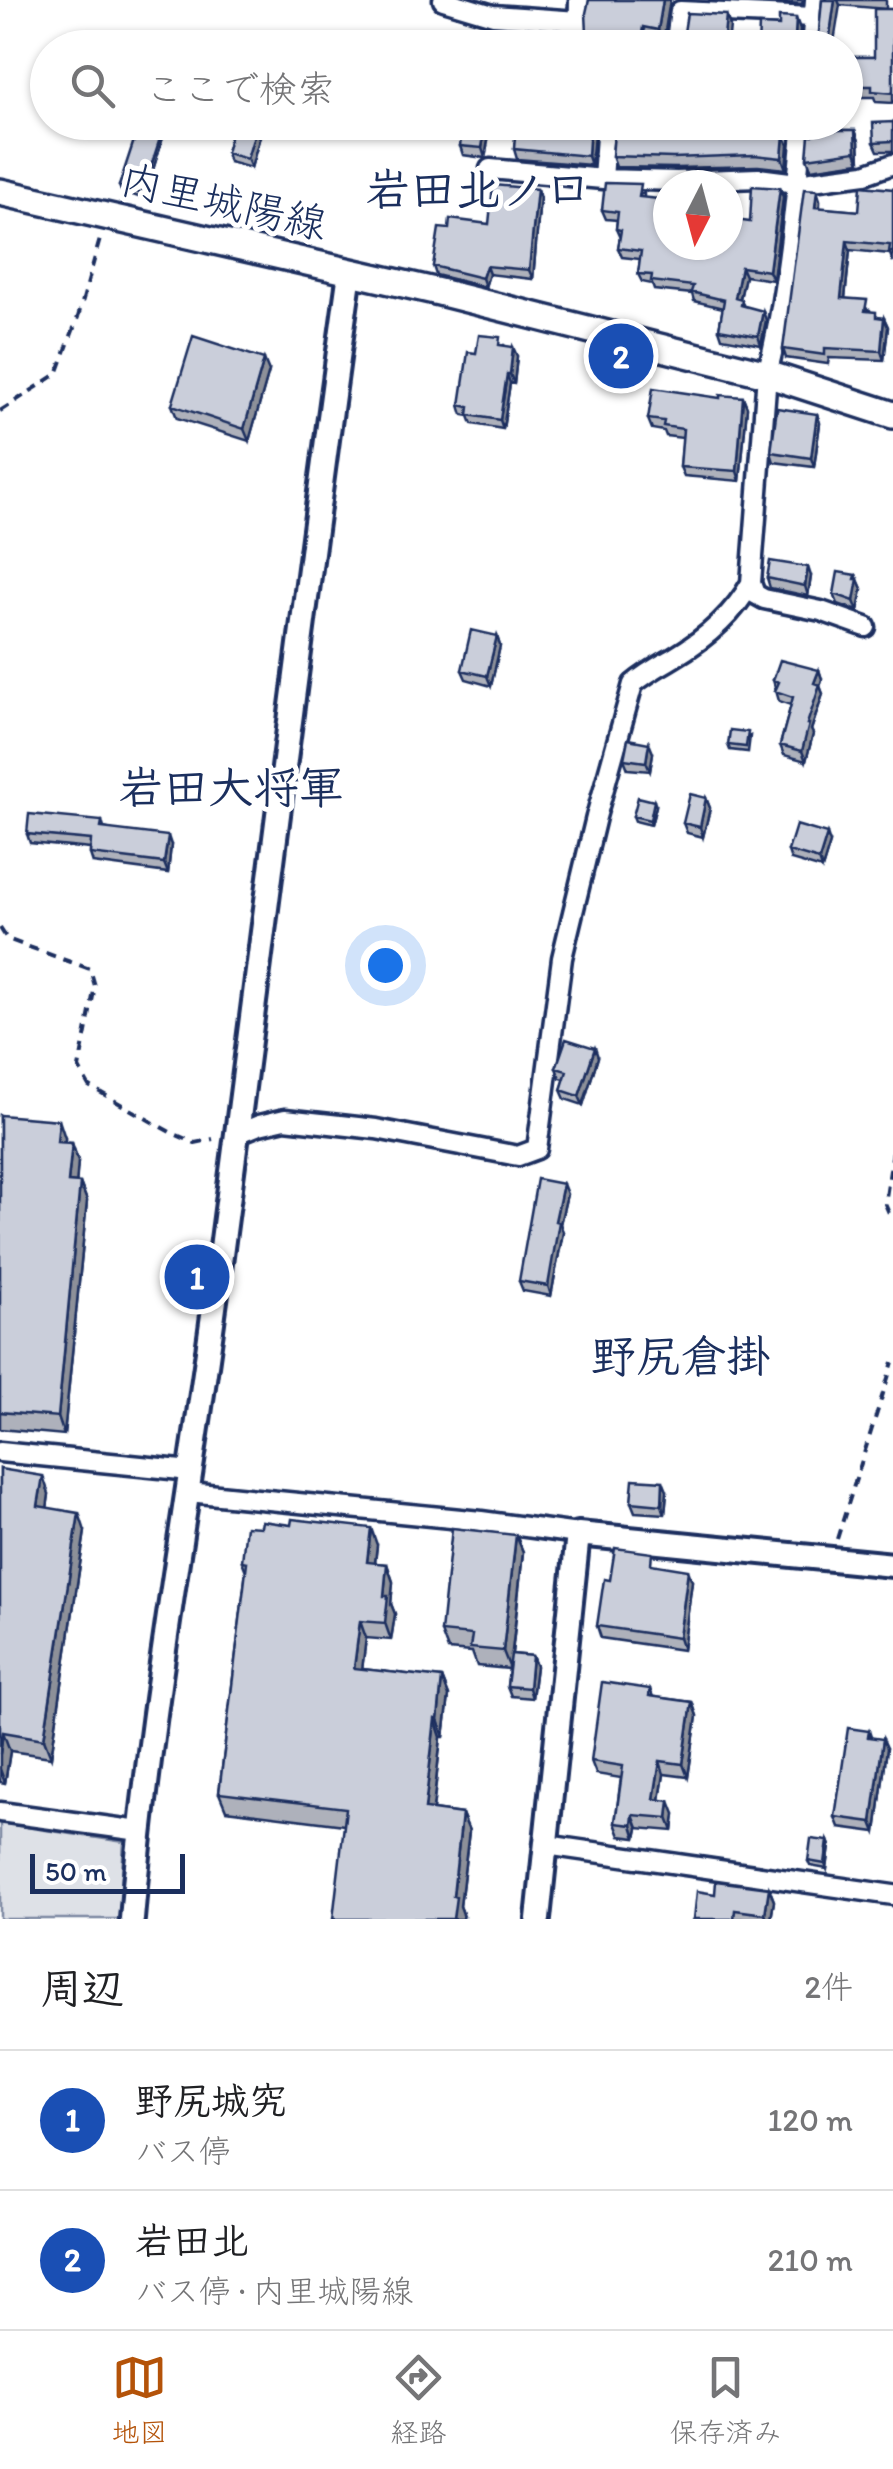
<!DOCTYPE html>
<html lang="ja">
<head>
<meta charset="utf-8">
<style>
	:root { --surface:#fff; --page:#f2f2f2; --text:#202124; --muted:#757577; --line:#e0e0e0; --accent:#b45309 }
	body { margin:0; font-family:Itim,"Klee One",sans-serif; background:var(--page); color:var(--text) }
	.compass { position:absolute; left:653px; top:170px; width:90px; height:90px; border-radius:50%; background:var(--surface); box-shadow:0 2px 8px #0004; rotate:186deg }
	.scale { position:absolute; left:30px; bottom:25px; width:155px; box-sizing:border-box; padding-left:10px; border:5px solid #1b2f5e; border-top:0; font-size:28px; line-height:35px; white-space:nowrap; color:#1b2f5e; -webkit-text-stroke:8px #fff; paint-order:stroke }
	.you { position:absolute; left:385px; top:965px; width:35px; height:35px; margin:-25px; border:8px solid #fff; border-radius:50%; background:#1a73e8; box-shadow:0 0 0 15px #1a73e833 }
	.badge { display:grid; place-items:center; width:65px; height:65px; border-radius:50%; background:var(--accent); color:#fff; font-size:32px; font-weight:700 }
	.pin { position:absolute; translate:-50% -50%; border:5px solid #fff; box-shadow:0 2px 10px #0006 }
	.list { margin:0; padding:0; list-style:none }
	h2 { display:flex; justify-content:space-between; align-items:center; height:130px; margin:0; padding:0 40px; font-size:42px }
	h2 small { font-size:32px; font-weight:400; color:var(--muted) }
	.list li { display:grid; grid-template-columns:65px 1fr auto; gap:30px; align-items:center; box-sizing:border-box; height:140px; padding:0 40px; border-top:2px solid var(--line) }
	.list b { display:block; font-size:38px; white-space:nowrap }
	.list p { margin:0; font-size:32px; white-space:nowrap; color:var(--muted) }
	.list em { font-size:32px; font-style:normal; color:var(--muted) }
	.icon { flex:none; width:55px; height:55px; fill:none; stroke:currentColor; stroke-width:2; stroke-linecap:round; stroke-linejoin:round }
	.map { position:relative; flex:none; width:893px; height:1919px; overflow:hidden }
	.search { position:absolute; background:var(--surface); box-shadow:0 2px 8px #0004; left:30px; right:30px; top:30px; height:110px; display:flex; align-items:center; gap:25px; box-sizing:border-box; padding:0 35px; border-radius:55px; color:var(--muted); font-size:38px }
	.sheet { height:410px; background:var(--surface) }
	nav { display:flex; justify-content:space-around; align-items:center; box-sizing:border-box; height:140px; border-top:2px solid var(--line); background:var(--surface); font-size:28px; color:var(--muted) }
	nav a { display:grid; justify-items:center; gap:5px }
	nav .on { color:var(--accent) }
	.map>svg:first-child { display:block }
	.green { fill:#dee1e7; stroke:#7c88a2; stroke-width:2.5 }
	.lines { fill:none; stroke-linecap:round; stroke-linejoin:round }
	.minor-casing { stroke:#1b2f5e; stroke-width:25 }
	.tertiary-casing { stroke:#1b2f5e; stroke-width:30 }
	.secondary-casing { stroke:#1b2f5e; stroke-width:32 }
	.path { stroke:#1b2f5e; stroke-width:4; stroke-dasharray:10 8; stroke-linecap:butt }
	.minor { stroke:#fff; stroke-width:18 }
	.tertiary { stroke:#fff; stroke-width:22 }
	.secondary { stroke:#fff; stroke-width:25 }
	.wall { fill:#aeb1bb; stroke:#1b2f5e; stroke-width:2.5 }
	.shaded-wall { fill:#8d9099; stroke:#1b2f5e; stroke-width:2.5 }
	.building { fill:#caceda; stroke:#1b2f5e; stroke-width:2.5 }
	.labels { text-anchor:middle; stroke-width:10; stroke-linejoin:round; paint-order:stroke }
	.street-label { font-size:42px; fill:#1b2f5e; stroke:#fff }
	.neighbourhood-label { font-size:45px; font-weight:bold; fill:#1b2f5e; stroke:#fff }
</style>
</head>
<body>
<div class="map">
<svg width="893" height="1919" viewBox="0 0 893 1919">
	<rect width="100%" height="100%" fill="#fff"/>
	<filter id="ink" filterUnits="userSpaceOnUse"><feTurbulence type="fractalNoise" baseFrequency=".01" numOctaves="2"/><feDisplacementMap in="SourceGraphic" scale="20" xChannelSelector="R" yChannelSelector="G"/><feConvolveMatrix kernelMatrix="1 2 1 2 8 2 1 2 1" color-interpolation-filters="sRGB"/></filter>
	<g filter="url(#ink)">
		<!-- green -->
		<path class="green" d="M 0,1823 L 124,1842 L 119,1919 L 0,1919 Z"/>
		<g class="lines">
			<defs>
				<path id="minor" d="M 443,0 L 493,15 L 578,21
					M 578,48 L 579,0
					M 675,48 L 680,11 L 814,17
					M 811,48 L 815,0
					M 490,169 L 603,179 L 677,181 L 758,178 L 797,183 L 865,174 L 893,164
					M 603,179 L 607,122
					M 751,583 L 755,594 L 764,599 L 821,611 L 866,627
					M 237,1134 L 259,1125 L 285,1119 L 376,1129 L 518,1156 L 537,1149 L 562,958 L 596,817 L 633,684 C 646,673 659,666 673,658 C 705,639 733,616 751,583 L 767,374 C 787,296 795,204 803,122
					M 0,1452 L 191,1471
					M 188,1492 L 481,1521 L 578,1534
					M 0,1812 L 140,1831
					M 546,1845 L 893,1895"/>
				<path id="tertiary" d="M 132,1919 C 149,1717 186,1516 213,1315 C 260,967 301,619 350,272
					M 538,1919 L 578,1534 L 893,1565"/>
				<path id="secondary" d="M 0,192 L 439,292 L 767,374 L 893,415"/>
			</defs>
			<!-- minor casing -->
			<use href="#minor" class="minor-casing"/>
			<!-- tertiary casing -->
			<use href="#tertiary" class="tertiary-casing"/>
			<!-- secondary casing -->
			<use href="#secondary" class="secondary-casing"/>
			<!-- path -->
			<path class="path" d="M 0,411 L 57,374 L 78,317 L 100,239
				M 0,928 L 7,939 L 90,969 L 95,986 L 79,1068 L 89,1086 L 170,1132 L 195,1143 L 213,1139
				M 893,1150 L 885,1204 L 889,1213 L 893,1215
				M 837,1539 L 893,1362"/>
			<!-- minor -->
			<use href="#minor" class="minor"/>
			<!-- tertiary -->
			<use href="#tertiary" class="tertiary"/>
			<!-- secondary -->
			<use href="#secondary" class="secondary"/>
		</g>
		<!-- wall -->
		<path class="wall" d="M 589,0 L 670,0 L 663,43 L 648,41 L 647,48 L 592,46 L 587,33 Z
			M 747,0 L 803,0 L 802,4 Z
			M 822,0 L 886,0 L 886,9 L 840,5 L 818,43 Z
			M 893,9 L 893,103 L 876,102 L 874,97 L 846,97 L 846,57 L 874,57 Z
			M 234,122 L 264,122 L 251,168 L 229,162 L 226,153 Z
			M 615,122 L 762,122 L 761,129 L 768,133 L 784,134 L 788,145 L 786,169 L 758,166 L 677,168 L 616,167 L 612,156 Z
			M 813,122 L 835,122 L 835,130 L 855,130 L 859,141 L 860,162 L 811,169 L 807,158 L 813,135 Z
			M 893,122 L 893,151 L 878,151 L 874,142 Z
			M 590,125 L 594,135 L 591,165 L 517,159 L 514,149 Z
			M 164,126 L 165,131 L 144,199 L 121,191 L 119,186 Z
			M 489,134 L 485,158 L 463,155 L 460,146 Z
			M 780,188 L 783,197 L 773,280 L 745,276 L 740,299 L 744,306 L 766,320 L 761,345 L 722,338 L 719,329 L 723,308 L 694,301 L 692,294 L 654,290 L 652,284 L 642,282 L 638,274 L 640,259 L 622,257 L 618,248 L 620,238 L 616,229 L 617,220 L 606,219 L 602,210 L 644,193 L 644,198 L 668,245 L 750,222 Z
			M 893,189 L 893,262 L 890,254 L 850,250 L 845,298 L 870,310 L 870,312 L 878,317 L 884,318 L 888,327 L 884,360 L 829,358 L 828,364 L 786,358 L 783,349 L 820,200 L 820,208 L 859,211 Z
			M 540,197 L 533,279 L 489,274 L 485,287 L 436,275 L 433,266 L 449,229 L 489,224 Z
			M 504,345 L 517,356 L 514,384 L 510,383 L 503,429 L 472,424 L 469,416 L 463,415 L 460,405 L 476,353 Z
			M 269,371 L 249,441 L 177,418 L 172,405 Z
			M 743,397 L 747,407 L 740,481 L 684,476 L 680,467 L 683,438 L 666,436 L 664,431 L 652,429 L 648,419 L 720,398 Z
			M 817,414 L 820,423 L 814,467 L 774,462 L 771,452 Z
			M 856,575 L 862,589 L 858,611 L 838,604 L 834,594 Z
			M 811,576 L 808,596 L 770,588 L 767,578 Z
			M 497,636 L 500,646 L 491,686 L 466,679 L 462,670 Z
			M 819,670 L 822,679 L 820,686 L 823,694 L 811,730 L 813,734 L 806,761 L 784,755 L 780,745 L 791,705 L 779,701 L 773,680 Z
			M 750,736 L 748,752 L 730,750 L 728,745 Z
			M 653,753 L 650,771 L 628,769 L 624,759 Z
			M 706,798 L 710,808 L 703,837 L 687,833 L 683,823 Z
			M 656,806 L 651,825 L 635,821 L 633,816 Z
			M 102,821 L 104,828 L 171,845 L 168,873 L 93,863 L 90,854 L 90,849 L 30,843 L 27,834 Z
			M 830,843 L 822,869 L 791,860 L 788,851 Z
			M 598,1057 L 583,1105 L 565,1099 L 561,1090 L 565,1079 L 560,1078 L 556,1068 Z
			M 0,1115 L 65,1138 L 65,1143 L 72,1143 L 78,1161 L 76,1183 L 80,1183 L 87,1201 L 64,1435 L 0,1429 Z
			M 567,1194 L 560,1224 L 563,1232 L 551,1296 L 523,1291 L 519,1281 Z
			M 0,1469 L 49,1494 L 47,1508 L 85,1531 L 51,1757 L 10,1751 L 5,1783 L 0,1782 Z
			M 667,1491 L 665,1514 L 635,1512 L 631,1502 Z
			M 516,1535 L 523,1552 L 512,1654 L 532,1656 L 536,1666 L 532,1698 L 511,1696 L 507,1686 L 509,1669 L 477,1666 L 472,1652 L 448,1650 L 441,1632 Z
			M 377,1545 L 375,1563 L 387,1564 L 393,1582 L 391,1604 L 395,1614 L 391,1640 L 366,1638 L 362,1669 L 442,1678 L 449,1696 L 444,1737 L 441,1737 L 433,1810 L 462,1814 L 469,1831 L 460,1906 L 463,1914 L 344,1825 L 226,1810 L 219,1793 L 246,1571 L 242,1561 Z
			M 657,1565 L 692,1581 L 683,1650 L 601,1638 L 597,1626 L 610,1580 Z
			M 650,1689 L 653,1697 L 692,1702 L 697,1716 L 688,1777 L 664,1774 L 660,1800 L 675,1814 L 673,1831 L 638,1828 L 636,1838 L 620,1836 L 615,1823 L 621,1778 L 596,1774 L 591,1761 Z
			M 869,1731 L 871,1737 L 887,1748 L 876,1832 L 839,1827 L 835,1817 Z
			M 828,1841 L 830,1846 L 827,1869 L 810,1866 L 808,1861 Z
			M 769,1888 L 774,1901 L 771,1919 L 694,1919 L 715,1894 Z"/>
		<!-- shaded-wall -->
		<path class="shaded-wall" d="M 663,0 L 670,0 L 663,43 L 658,30 Z
			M 835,0 L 838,0 L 840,5 L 833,48 L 828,48 Z
			M 726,15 L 730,26 L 728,48 L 723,48 Z
			M 796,18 L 800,29 L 799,48 L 795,37 Z
			M 643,27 L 648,41 L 647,48 L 644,48 L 641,40 Z
			M 258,122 L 264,122 L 251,168 L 247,159 Z
			M 486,124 L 489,134 L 485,158 L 482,148 Z
			M 590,125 L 594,135 L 591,165 L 588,156 Z
			M 164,126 L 165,131 L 144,199 L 142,194 Z
			M 855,130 L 859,141 L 860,162 L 856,151 Z
			M 784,134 L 788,145 L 786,169 L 782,158 Z
			M 780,188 L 783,197 L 773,280 L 769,271 Z
			M 537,189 L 540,197 L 533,279 L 529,270 Z
			M 817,190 L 820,200 L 819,217 L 815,207 Z
			M 847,241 L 850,250 L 844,307 L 841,298 Z
			M 486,266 L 489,274 L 485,287 L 482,278 Z
			M 741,267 L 745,276 L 738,307 L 735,298 Z
			M 763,311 L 766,320 L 761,345 L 758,336 Z
			M 884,318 L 888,327 L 884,360 L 881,351 Z
			M 513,347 L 517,356 L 514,384 L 510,374 Z
			M 264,359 L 269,371 L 249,441 L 244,429 Z
			M 507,374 L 510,383 L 503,429 L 500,420 Z
			M 743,397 L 747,407 L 740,481 L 737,471 Z
			M 817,414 L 820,423 L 814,467 L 811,458 Z
			M 808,567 L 811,576 L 808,596 L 805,586 Z
			M 856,575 L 862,589 L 858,611 L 854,601 Z
			M 497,636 L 500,646 L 491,686 L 487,676 Z
			M 819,670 L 822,679 L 820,686 L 823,694 L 811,730 L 813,734 L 806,761 L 802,751 L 814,683 Z
			M 649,743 L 653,753 L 650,771 L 646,762 Z
			M 706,798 L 710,808 L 703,837 L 700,827 Z
			M 654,801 L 656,806 L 651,825 L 650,820 Z
			M 827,834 L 830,843 L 822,869 L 819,860 Z
			M 168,836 L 171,845 L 168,873 L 164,863 Z
			M 595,1048 L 598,1057 L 583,1105 L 579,1096 Z
			M 59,1120 L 65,1138 L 63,1160 L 57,1142 Z
			M 72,1143 L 78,1161 L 75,1200 L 68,1182 Z
			M 80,1183 L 87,1201 L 64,1435 L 58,1417 Z
			M 563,1184 L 567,1194 L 560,1224 L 563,1232 L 551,1296 L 548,1286 L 555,1221 Z
			M 43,1476 L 49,1494 L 45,1524 L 38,1506 Z
			M 663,1481 L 667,1491 L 665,1514 L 662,1505 Z
			M 79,1513 L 85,1531 L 51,1757 L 44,1739 Z
			M 371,1528 L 377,1545 L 373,1579 L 367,1562 Z
			M 516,1535 L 523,1552 L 510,1669 L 503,1651 Z
			M 387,1564 L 393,1582 L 391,1604 L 395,1614 L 391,1640 L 385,1623 L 384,1596 Z
			M 688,1570 L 692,1581 L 683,1650 L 679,1638 Z
			M 360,1621 L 366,1638 L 360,1686 L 354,1668 Z
			M 532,1656 L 536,1666 L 532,1698 L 529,1688 Z
			M 442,1678 L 449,1696 L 444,1737 L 438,1720 Z
			M 692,1702 L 697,1716 L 688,1777 L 683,1764 Z
			M 435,1719 L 441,1737 L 431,1826 L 425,1809 Z
			M 3,1732 L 10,1751 L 5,1783 L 0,1769 L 0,1754 Z
			M 883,1739 L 887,1748 L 876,1832 L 872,1822 Z
			M 660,1761 L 664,1774 L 658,1812 L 654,1799 Z
			M 670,1801 L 675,1814 L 673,1831 L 668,1818 Z
			M 462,1814 L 469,1831 L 460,1906 L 463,1914 L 462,1919 L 453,1919 L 453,1896 Z
			M 633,1815 L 638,1828 L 636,1838 L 632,1825 Z
			M 828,1841 L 830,1846 L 827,1869 L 825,1864 Z
			M 769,1888 L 774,1901 L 771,1919 L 767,1919 L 765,1914 Z"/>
		<!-- building -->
		<path class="building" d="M 589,0 L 663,0 L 658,30 L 643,27 L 641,40 L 604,33 L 604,36 L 587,33 L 586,13 Z
			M 822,0 L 835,0 L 828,48 L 813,48 L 818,43 Z
			M 874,9 L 893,9 L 893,93 L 872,91 L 872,86 L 846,86 L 846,57 L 874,57 Z
			M 687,13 L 726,15 L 723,48 L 679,48 L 683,39 Z
			M 779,17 L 796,18 L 795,37 L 801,48 L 758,48 L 759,25 L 779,26 Z
			M 140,122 L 155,122 L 164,126 L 142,194 L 119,186 Z
			M 234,122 L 258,122 L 247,159 L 226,153 Z
			M 463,122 L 486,124 L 482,148 L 460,146 Z
			M 516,122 L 555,122 L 590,125 L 588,156 L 514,149 Z
			M 615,122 L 757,122 L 756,129 L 766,130 L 766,133 L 784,134 L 782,158 L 754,155 L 673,158 L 612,156 Z
			M 813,122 L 831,122 L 831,130 L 855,130 L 856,151 L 807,158 L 809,135 L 813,135 Z
			M 893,122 L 893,141 L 874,142 L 873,123 Z
			M 605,183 L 641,184 L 639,197 L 668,200 L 668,245 L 728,245 L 728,219 L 750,222 L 752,186 L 780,188 L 769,271 L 741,267 L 735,298 L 742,300 L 741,305 L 763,311 L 758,336 L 719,329 L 724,300 L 691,292 L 693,286 L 651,281 L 652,275 L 638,274 L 641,251 L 618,248 L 621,230 L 616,229 L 618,212 L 602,210 Z
			M 493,185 L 537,189 L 529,270 L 486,266 L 482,278 L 433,266 L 439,228 L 449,229 L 450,219 L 489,224 Z
			M 861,186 L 893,189 L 893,252 L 889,252 L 890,245 L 847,241 L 841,298 L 867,300 L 865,311 L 876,312 L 876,317 L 884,318 L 881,351 L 825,348 L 825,355 L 783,349 L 804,189 L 817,190 L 815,207 L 859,211 Z
			M 479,335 L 500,337 L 499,345 L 513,347 L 510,374 L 507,374 L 500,420 L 468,415 L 469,407 L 460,405 L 468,352 L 476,353 Z
			M 193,336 L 264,359 L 244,429 L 172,405 Z
			M 653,388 L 720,398 L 720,395 L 743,397 L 737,471 L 680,467 L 683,429 L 663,426 L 664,421 L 648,419 Z
			M 777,408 L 817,414 L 811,458 L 771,452 Z
			M 770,561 L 808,567 L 805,586 L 767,578 Z
			M 838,572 L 856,575 L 855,579 L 858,579 L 854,601 L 834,594 Z
			M 471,630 L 497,636 L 487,676 L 462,670 Z
			M 780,660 L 819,670 L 814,683 L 820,685 L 807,724 L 809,724 L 802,751 L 780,745 L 793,697 L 775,691 L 779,682 L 773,680 Z
			M 730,730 L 748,732 L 746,747 L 728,745 Z
			M 628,739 L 649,743 L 646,762 L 624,759 Z
			M 690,794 L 706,798 L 700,827 L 683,823 Z
			M 638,797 L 654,801 L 650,820 L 633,816 Z
			M 29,814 L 102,821 L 101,828 L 168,836 L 164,863 L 90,854 L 91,840 L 27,834 Z
			M 796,825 L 827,834 L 819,860 L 788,851 Z
			M 566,1039 L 595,1048 L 579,1096 L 561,1090 L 567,1071 L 556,1068 Z
			M 0,1115 L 59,1120 L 57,1142 L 72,1143 L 68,1182 L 80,1183 L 58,1417 L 0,1412 Z
			M 537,1179 L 563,1184 L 555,1221 L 559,1222 L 548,1286 L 519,1281 Z
			M 0,1469 L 43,1476 L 38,1506 L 79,1513 L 44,1739 L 3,1732 L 0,1754 Z
			M 633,1479 L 663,1481 L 662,1505 L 631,1502 Z
			M 292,1519 L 371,1528 L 367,1562 L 387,1564 L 384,1596 L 388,1596 L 385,1623 L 360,1621 L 354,1668 L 442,1678 L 438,1720 L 435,1719 L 425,1809 L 462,1814 L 453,1896 L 456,1897 L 453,1919 L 333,1919 L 346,1808 L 219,1793 L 247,1562 L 242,1561 L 246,1526 L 261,1527 L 262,1521 L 291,1525 Z
			M 452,1528 L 516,1535 L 503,1651 L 470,1648 L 472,1635 L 441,1632 Z
			M 615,1548 L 652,1553 L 651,1564 L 688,1570 L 679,1638 L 597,1626 L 604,1579 L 610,1580 Z
			M 511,1654 L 532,1656 L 529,1688 L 507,1686 Z
			M 602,1682 L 650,1689 L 649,1696 L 692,1702 L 683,1764 L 660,1761 L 654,1799 L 670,1801 L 668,1818 L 633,1815 L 632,1825 L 615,1823 L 623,1766 L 591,1761 Z
			M 848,1728 L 869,1731 L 868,1737 L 883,1739 L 872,1822 L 835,1817 Z
			M 811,1839 L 828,1841 L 825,1864 L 808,1861 Z
			M 716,1881 L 769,1888 L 765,1914 L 735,1910 L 734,1919 L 694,1919 L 697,1891 L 715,1894 Z"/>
	</g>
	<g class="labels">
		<!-- street labels -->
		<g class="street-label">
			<text transform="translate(224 201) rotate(13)" y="15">内里城陽線</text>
		</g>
		<!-- neighbourhood labels -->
		<g class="neighbourhood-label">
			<text x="478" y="205">岩田北ノ口</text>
			<text x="231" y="803">岩田大将軍</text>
			<text x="681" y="1372">野尻倉掛</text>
		</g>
	</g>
</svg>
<svg class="compass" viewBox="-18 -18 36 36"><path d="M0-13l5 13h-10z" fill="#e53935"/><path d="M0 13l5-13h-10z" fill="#757577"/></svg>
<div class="scale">50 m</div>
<div class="you"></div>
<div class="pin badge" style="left:197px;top:1277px;background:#1a4fb4">1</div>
<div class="pin badge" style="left:621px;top:356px;background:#1a4fb4">2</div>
<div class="search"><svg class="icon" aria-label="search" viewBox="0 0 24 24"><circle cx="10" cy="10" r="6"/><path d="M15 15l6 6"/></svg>ここで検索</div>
</div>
<section class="sheet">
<h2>周辺<small>2件</small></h2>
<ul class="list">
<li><span class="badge" style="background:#1a4fb4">1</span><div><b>野尻城究</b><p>バス停</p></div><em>120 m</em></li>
<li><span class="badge" style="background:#1a4fb4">2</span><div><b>岩田北</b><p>バス停 · 内里城陽線</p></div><em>210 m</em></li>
</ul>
</section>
<nav>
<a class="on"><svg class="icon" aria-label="map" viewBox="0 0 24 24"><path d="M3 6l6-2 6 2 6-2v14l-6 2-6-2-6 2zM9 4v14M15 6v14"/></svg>地図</a>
<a><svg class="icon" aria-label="directions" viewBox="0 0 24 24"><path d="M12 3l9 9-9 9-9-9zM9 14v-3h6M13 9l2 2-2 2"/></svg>経路</a>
<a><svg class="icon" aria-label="saved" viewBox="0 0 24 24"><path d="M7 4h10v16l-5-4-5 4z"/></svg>保存済み</a>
</nav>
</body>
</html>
